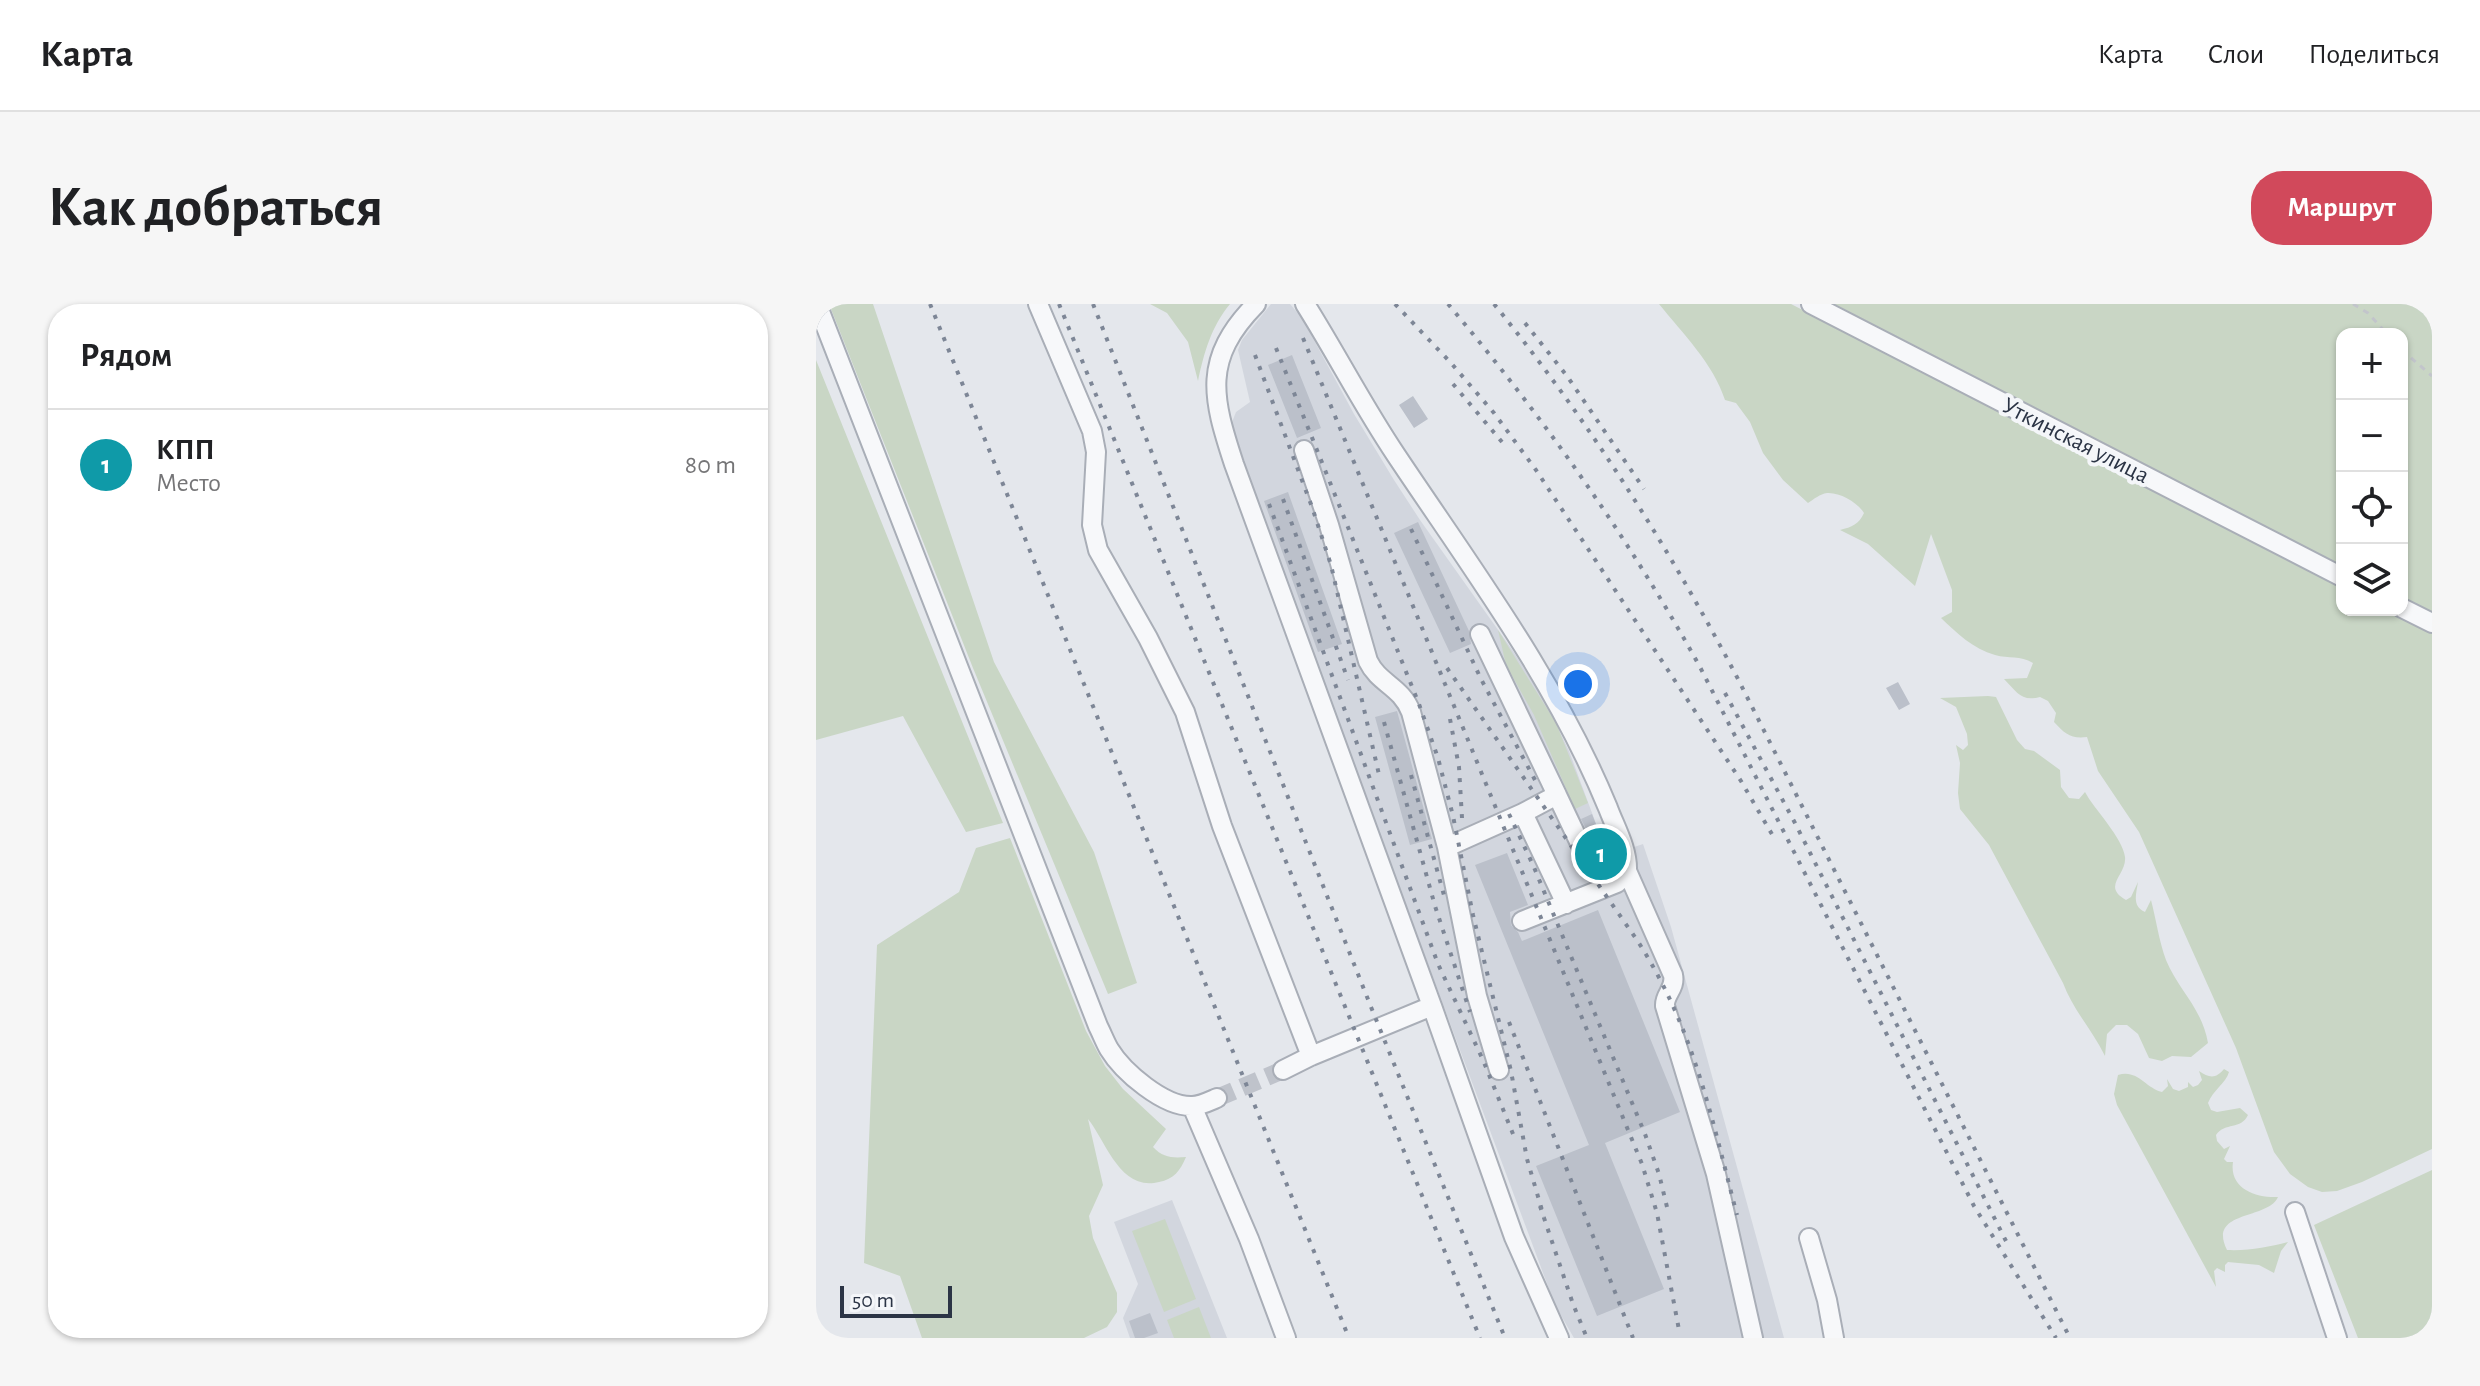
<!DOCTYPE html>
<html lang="ru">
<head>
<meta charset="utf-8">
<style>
	:root { --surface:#fff; --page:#f6f6f6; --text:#202124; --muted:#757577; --line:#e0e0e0; --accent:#d1495b }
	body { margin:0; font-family:"Alegreya Sans",sans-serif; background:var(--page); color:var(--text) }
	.controls { position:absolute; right:24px; top:24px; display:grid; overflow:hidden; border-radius:16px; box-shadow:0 2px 6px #0004 }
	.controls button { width:72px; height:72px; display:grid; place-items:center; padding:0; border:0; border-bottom:2px solid var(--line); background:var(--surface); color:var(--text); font:40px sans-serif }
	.scale { position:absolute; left:24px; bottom:20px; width:112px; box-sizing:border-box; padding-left:8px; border:4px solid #2b3445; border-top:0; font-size:22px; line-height:28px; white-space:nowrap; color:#2b3445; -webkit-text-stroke:6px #f4f6f9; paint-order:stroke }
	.you { position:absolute; left:762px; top:380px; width:28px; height:28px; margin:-20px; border:6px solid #fff; border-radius:50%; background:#1a73e8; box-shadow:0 0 0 12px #1a73e833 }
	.badge { display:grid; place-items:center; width:52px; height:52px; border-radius:50%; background:var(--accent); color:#fff; font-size:26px; font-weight:700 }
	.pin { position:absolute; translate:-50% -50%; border:4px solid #fff; box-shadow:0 2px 8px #0006 }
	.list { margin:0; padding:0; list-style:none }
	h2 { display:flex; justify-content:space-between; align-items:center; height:104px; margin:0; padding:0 32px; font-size:34px }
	h2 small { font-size:26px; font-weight:400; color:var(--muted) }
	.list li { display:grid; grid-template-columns:52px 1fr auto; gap:24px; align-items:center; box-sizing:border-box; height:112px; padding:0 32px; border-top:2px solid var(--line) }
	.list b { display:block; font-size:30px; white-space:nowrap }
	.list p { margin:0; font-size:26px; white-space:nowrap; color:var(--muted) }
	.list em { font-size:26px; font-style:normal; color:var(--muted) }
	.icon { flex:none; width:44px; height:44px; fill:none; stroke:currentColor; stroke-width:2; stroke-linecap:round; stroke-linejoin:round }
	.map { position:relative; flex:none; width:1616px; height:1034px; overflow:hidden; border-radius:32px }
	header { display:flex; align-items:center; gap:48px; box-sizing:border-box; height:112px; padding:0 40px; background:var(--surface); border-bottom:2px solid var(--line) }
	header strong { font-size:38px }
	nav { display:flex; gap:44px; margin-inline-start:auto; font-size:28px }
	.intro { display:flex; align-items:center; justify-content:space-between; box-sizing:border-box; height:192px; padding:0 48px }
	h1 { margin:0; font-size:56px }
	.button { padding:20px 36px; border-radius:32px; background:var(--accent); color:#fff; font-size:28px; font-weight:700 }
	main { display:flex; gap:48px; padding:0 48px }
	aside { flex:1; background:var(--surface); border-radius:32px; box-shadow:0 2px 6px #0004 }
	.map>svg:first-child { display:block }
	.built { fill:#d2d6de }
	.green { fill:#c9d6c5 }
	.building { fill:#bbc0ca }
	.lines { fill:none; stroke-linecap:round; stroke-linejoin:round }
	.minor-tunnel { stroke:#bfc3cb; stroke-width:18; stroke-dasharray:18 9; stroke-linecap:butt }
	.minor-casing { stroke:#a9aeb7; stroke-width:22 }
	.path { stroke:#c2c5cb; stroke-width:3; stroke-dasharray:6 6; stroke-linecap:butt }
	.minor { stroke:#f7f8fa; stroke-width:18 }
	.rail { stroke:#7d8696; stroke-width:4; stroke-dasharray:4 8; stroke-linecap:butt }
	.labels { text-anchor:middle; stroke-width:8; stroke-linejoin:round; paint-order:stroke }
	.street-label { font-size:24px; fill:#2b3445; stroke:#f4f6f9 }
</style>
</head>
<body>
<header>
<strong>Карта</strong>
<nav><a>Карта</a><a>Слои</a><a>Поделиться</a></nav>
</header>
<div class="intro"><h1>Как добраться</h1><a class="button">Маршрут</a></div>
<main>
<aside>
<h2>Рядом<small></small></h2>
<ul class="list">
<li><span class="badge" style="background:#0f9aa8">1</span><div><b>КПП</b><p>Место</p></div><em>80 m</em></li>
</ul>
</aside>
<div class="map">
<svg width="1616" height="1034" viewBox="0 0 1616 1034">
	<rect width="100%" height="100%" fill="#e4e7ec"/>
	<!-- built -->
	<path class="built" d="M 455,0 L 474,0 L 486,14 L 538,110 L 578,176 L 604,216 L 697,347 L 728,396 L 753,447 L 792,552 L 827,540 L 855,623 L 968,1034 L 758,1034 L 739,1001 L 413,126 L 420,108 L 434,98 L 422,46 L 426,36 Z
		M 356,896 L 411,1034 L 314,1034 L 307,1014 L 322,980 L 298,918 Z"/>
	<!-- green -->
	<path class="green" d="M 13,0 L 57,0 L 178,358 L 278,548 L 321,679 L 292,690 L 157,364 Z
		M 334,0 L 414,0 C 395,23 388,49 382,77 L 372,38 L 351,9 Z
		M 843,0 L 975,0 L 1526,283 L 1526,306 L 1571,306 L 1616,329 L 1616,845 L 1546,878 L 1521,887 L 1506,888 L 1492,883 L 1474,870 L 1458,848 L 1420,744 L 1323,528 L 1282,467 L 1271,433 C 1255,435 1249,430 1238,418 L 1240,409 L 1232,397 L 1224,393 C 1205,398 1201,388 1188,375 L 1211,374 L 1217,359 C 1204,351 1193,355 1179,351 C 1157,345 1141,329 1125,314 L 1136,308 L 1136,286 L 1115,230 L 1099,282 L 1052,240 L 1024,226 C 1036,223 1043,220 1048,209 C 1042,199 1024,188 1011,189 C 1004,190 998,195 992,199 L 967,176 L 947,149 L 934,118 L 920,99 L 909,96 C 897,59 867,30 843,0 Z
		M 1018,0 L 1616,0 L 1616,309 L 1586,293 L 1586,30 L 1526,30 L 1526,262 Z
		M 0,56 L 187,519 L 150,528 L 87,412 L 0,436 Z
		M 682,326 L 740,419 L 772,499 L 759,505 L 718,411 L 690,361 Z
		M 1172,392 L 1180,393 L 1201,436 L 1209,445 L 1218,447 L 1244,466 L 1245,483 L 1253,494 L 1263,495 L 1269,488 C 1278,505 1307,534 1309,553 C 1311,571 1285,582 1310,596 L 1315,593 L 1322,578 C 1320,591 1316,602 1329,608 L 1335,596 C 1340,615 1343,637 1350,656 C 1363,687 1386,704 1392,739 L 1375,753 L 1356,752 L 1346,757 L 1333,754 L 1322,730 L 1311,721 L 1300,721 L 1291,730 L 1289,752 C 1277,727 1257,706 1247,679 L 1173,541 L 1144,505 L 1142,489 L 1144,459 L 1140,441 L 1147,446 L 1152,441 L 1151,430 L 1140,403 L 1124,394 Z
		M 194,534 L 270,727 L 289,762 L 307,785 L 350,825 L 337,843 C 347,854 357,854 370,853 C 364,867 358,875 343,878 C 304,888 290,837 272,815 L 287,881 L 273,912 L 277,934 L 301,989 L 301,1008 L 291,1023 L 268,1034 L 106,1034 L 84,972 L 48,959 L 61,641 L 143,588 L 160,544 Z
		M 1408,765 L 1413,768 C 1410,779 1397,786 1392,799 L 1395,806 L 1401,808 L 1424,804 L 1432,811 C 1425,826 1409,818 1400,831 L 1401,837 L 1408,845 L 1414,842 L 1408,855 L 1411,858 L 1417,858 C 1413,884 1439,894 1462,893 C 1452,916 1391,906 1411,946 C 1433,947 1452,943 1472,938 L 1465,947 L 1458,969 L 1443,961 L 1412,958 L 1409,961 L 1409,968 L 1401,964 L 1398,967 L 1400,983 L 1301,801 L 1298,790 L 1302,771 C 1322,765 1329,784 1346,788 L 1352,782 L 1351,775 L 1357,785 L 1363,787 L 1372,783 L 1372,778 L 1377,783 L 1382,781 L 1386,776 L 1383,767 C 1393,774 1400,775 1408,765 Z
		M 1616,866 L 1616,1034 L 1542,1034 L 1498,921 Z
		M 349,915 L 380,995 L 348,1008 L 316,927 Z
		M 383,1003 L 395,1034 L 358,1034 L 351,1016 Z"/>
	<!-- building -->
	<path class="building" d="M 476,51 L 505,124 L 481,134 L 452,61 Z
		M 597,92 L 612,115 L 598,124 L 583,101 Z
		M 472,188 L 526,340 L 502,348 L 448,197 Z
		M 602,218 L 653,327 L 655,340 L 634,349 L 578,229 Z
		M 1082,378 L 1094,400 L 1083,406 L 1070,384 Z
		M 581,407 L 616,535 L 594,541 L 559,413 Z
		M 776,510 L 794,557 L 783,561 L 778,541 L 765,515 Z
		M 691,549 L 712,601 L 694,608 L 695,621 L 702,628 L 706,637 L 782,606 L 864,808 L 789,839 L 848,985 L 781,1012 L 720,862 L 773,841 L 659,561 Z
		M 334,1009 L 342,1029 L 328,1034 L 319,1034 L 313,1017 Z"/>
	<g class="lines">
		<!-- minor-tunnel -->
		<path class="minor-tunnel" d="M 401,794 L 467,766"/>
		<defs>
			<path id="minor" d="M 1,0 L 282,722 C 286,730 289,738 293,745 C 307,768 348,803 376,802 C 384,802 394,797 401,794
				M 222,0 L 276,127 L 280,148 L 276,221 L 282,246 L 332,334 L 369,408 L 406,522 L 495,752
				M 440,0 C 386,55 396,93 418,160 L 616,702 L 495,752 L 467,766
				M 489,0 C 520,49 547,102 580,151 C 656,265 739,375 792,504 C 799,523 812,545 811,567 L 801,579 L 706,617
				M 995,0 L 1526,273
				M 488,146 L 513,221 L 552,357 C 563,380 585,382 595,408 L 631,543 L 661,692 L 683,766
				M 1586,304 L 1616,319
				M 664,330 L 741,491 L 707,509
				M 741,491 L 767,546
				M 631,543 L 707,509 L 750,600
				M 811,567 L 857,671 C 860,685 848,690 849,702 L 900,870 L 937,1034
				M 616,702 L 698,933 L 743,1034
				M 376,802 L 433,935 L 470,1034
				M 1479,908 L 1521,1034
				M 993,934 L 1011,996 L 1018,1034"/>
		</defs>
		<!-- minor casing -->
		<use href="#minor" class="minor-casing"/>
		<!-- path -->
		<path class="path" d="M 1537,0 L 1552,9 L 1571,30
			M 1586,46 L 1616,72"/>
		<!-- minor -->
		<use href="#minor" class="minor"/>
		<!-- rail -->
		<path class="rail" d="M 114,0 L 533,1034
			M 243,0 L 664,1034
			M 277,0 L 555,703 L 689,1034
			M 579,0 L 635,59 L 678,109 L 720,166 L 925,477 L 957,532
			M 632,0 C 728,114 812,233 884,363 L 1158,902 L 1240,1034
			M 678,0 C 773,117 852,242 922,375 L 1254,1034
			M 709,19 L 751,72 L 828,185
			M 487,34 L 826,860 L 841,909 L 863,1026
			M 460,44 L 603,400 L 622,454 L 637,512 L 657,611 L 695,767 L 711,855 L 728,913
			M 439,51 L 496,203 L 515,261 L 564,475
			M 637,80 L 686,138
			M 467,195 L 532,376
			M 453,200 L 622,660 L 667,756 L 699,835
			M 595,225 L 665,375 L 719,476
			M 631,364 L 821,636 C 878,724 895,812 921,911
			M 909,389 L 979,519 L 1190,937
			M 634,415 L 643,463 L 646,514
			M 568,418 L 619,602 L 654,708
			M 595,471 L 629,595
			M 693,510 L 717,561 L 829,830 L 843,870 L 851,903
			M 693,718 L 817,1034
			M 724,902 L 757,1000 L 771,1034"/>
	</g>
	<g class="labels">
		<!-- street labels -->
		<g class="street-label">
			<text transform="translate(1260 136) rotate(27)" y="8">Уткинская улица</text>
		</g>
	</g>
</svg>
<div class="controls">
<button>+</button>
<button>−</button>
<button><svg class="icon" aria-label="locate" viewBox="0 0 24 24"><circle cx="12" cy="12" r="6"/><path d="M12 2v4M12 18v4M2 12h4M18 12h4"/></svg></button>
<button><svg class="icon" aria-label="layers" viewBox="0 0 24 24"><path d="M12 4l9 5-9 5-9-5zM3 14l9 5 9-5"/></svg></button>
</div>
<div class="scale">50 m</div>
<div class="you"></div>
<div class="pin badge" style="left:785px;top:550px;background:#0f9aa8">1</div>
</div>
</main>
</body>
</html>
